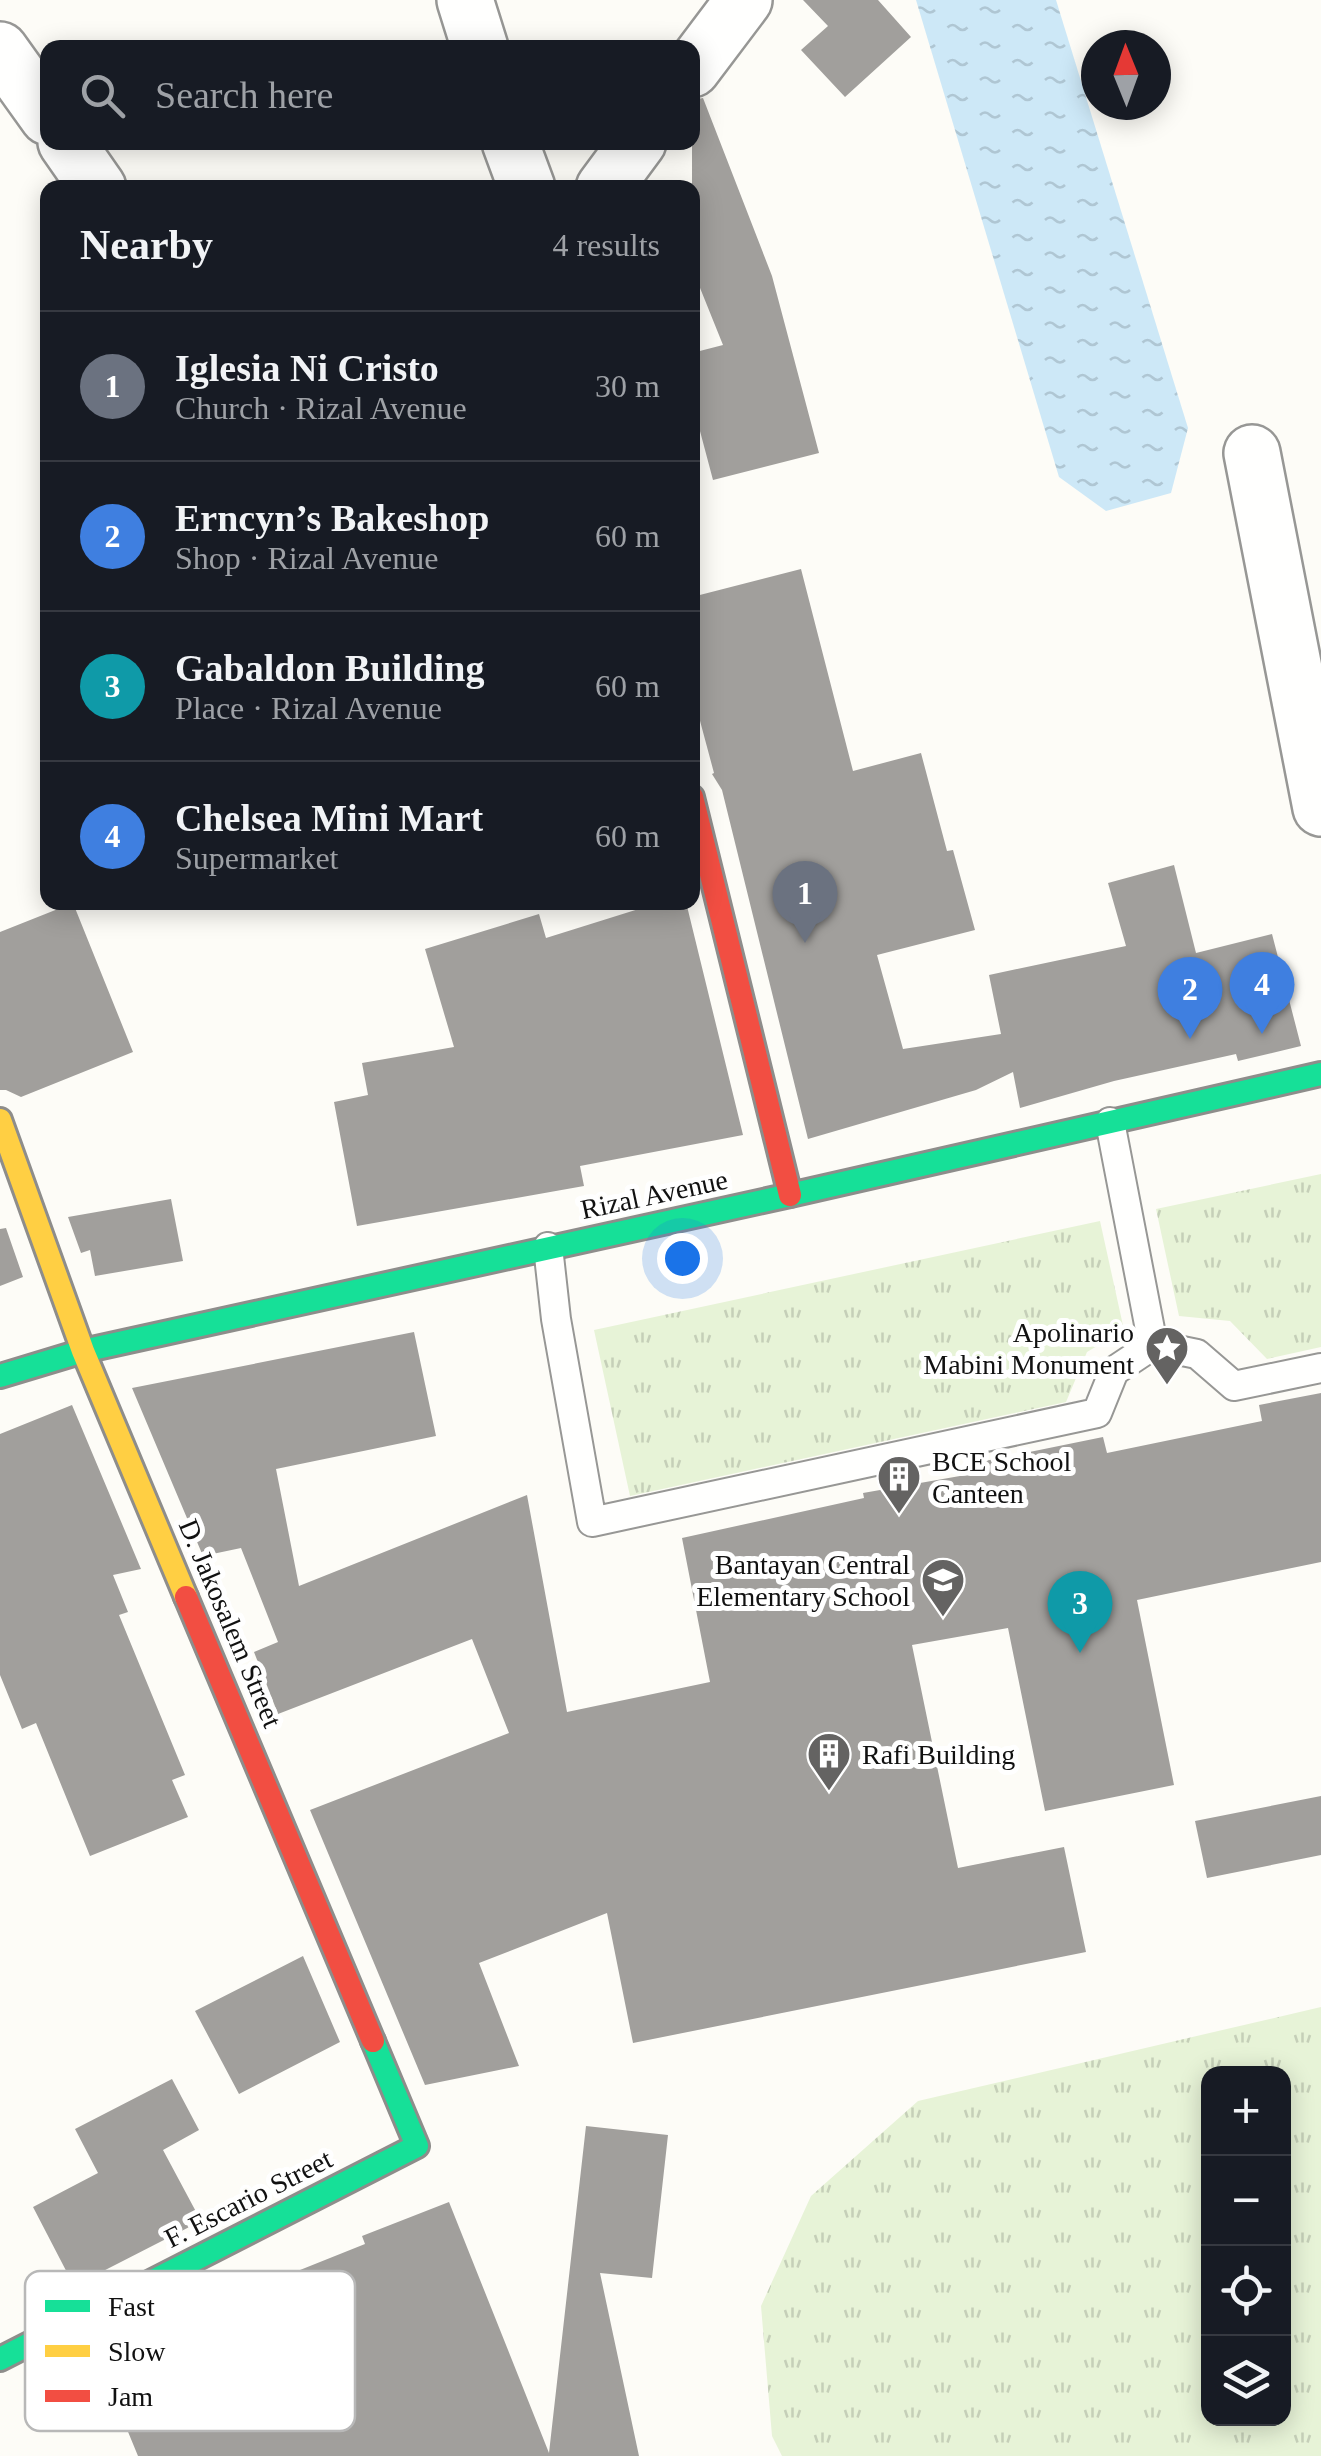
<!DOCTYPE html>
<html lang="en">
<head>
<meta charset="utf-8">
<style>
	:root { --surface:#171b24; --page:#20242c; --text:#f1f3f6; --muted:#9ea1a6; --line:#363941; --accent:#b2b2b3 }
	body { margin:0; font-family:"Times New Roman",serif; background:var(--page); color:var(--text) }
	.controls { position:absolute; right:30px; bottom:30px; display:grid; overflow:hidden; border-radius:20px; box-shadow:0 5px 25px #0003 }
	.controls button { width:90px; height:90px; display:grid; place-items:center; padding:0; border:0; border-bottom:2px solid var(--line); background:var(--surface); color:var(--text); font:50px sans-serif }
	.compass { position:absolute; left:1081px; top:30px; width:90px; height:90px; border-radius:50%; background:var(--surface); box-shadow:0 5px 25px #0003; rotate:359deg }
	.you { position:absolute; left:682px; top:1258px; width:35px; height:35px; margin:-25px; border:8px solid #fff; border-radius:50%; background:#1a73e8; box-shadow:0 0 0 15px #1a73e833 }
	.badge { display:grid; place-items:center; width:65px; height:65px; border-radius:50%; background:var(--accent); color:#fff; font-size:32px; font-weight:700 }
	.pin { position:absolute; translate:-50% -82px; filter:drop-shadow(0 2px 5px #0008) }
	.pin::after { content:''; position:absolute; top:52px; width:35px; height:30px; background:inherit; clip-path:polygon(0 0,100% 0,50% 100%) }
	.list { margin:0; padding:0; list-style:none }
	h2 { display:flex; justify-content:space-between; align-items:center; height:130px; margin:0; padding:0 40px; font-size:42px }
	h2 small { font-size:32px; font-weight:400; color:var(--muted) }
	.list li { display:grid; grid-template-columns:65px 1fr auto; gap:30px; align-items:center; box-sizing:border-box; height:150px; padding:0 40px; border-top:2px solid var(--line) }
	.list b { display:block; font-size:38px; white-space:nowrap }
	.list p { margin:0; font-size:32px; white-space:nowrap; color:var(--muted) }
	.list em { font-size:32px; font-style:normal; color:var(--muted) }
	.icon { flex:none; width:55px; height:55px; fill:none; stroke:currentColor; stroke-width:2; stroke-linecap:round; stroke-linejoin:round }
	.map { position:relative; flex:none; width:1321px; height:2456px; overflow:hidden }
	.search { position:absolute; background:var(--surface); box-shadow:0 5px 25px #0003; left:40px; top:40px; width:660px; height:110px; display:flex; align-items:center; gap:25px; box-sizing:border-box; padding:0 35px; border-radius:20px; color:var(--muted); font-size:38px }
	.panel { position:absolute; background:var(--surface); box-shadow:0 5px 25px #0003; left:40px; top:180px; width:660px; height:730px; border-radius:20px }
	.map>svg:first-child { display:block }
	.grass { fill:url(#grass-tufts); fill-rule:evenodd }
	.water { fill:url(#water-ripples) }
	.building { fill:#a19f9c }
	.lines { fill:none; stroke-linecap:round; stroke-linejoin:round }
	.lane-casing { stroke:#979795; stroke-width:32 }
	.street-casing { stroke:#979795; stroke-width:60 }
	.fast-casing { stroke:#8e8d8b; stroke-width:28 }
	.slow-casing { stroke:#8e8d8b; stroke-width:28 }
	.jam-casing { stroke:#8e8d8b; stroke-width:28 }
	.lane { stroke:#fffffe; stroke-width:28 }
	.street { stroke:#fffffe; stroke-width:55 }
	.fast { stroke:#16e098; stroke-width:22 }
	.slow { stroke:#ffcf43; stroke-width:22 }
	.jam { stroke:#f24e42; stroke-width:22 }
	.labels { text-anchor:middle; stroke-width:10; stroke-linejoin:round; paint-order:stroke }
	.street-label { font-size:28px; fill:#111; stroke:#fff }
	.poi-label { font-size:28px; fill:#111; stroke:#fff; text-anchor:end }
	.key { fill:#fff; stroke:#b8b8b8; stroke-width:2.5 }
	.key-label { font-size:28px; fill:#111 }
</style>
</head>
<body>
<div class="map">
<svg width="1321" height="2456" viewBox="0 0 1321 2456">
	<defs>
		<pattern id="grass-tufts" width="24" height="20" patternUnits="userSpaceOnUse" patternTransform="scale(2.5)"><rect width="24" height="20" fill="#e7f3d7"/><path d="M3 7l-1-3M5 7V3M7 7l1-3M15 17l-1-3M17 17v-4M19 17l1-3" fill="none" stroke="#c5cfb8"/></pattern>
		<pattern id="water-ripples" width="26" height="14" patternUnits="userSpaceOnUse" patternTransform="scale(2.5)"><rect width="26" height="14" fill="#cde8f7"/><path d="M2 4q2-2 4 0t4 0M15 11q2-2 4 0t4 0" fill="none" stroke="#afc6d3"/></pattern>
	</defs>
	<rect width="100%" height="100%" fill="#fdfcf7"/>
	<!-- grass -->
	<path class="grass" d="M 1321,1174 L 1321,1347 L 1267,1359 L 1230,1321 L 1179,1316 L 1156,1209 Z
		M 1100,1221 L 1124,1330 L 1087,1352 L 1066,1402 L 630,1496 L 594,1330 Z
		M 1321,2007 L 1321,2456 L 782,2456 L 772,2436 L 761,2306 L 811,2196 L 918,2101 ZM 1208,2074 L 1284,2074 L 1284,2418 L 1208,2418 Z"/>
	<!-- water -->
	<path class="water" d="M 916,0 L 1056,0 L 1188,428 L 1171,493 L 1106,511 L 1059,477 Z"/>
	<!-- building -->
	<path class="building" d="M 803,0 L 878,0 L 911,37 L 845,97 L 801,50 L 828,26 Z
		M 703,98 L 772,276 L 819,453 L 713,480 L 692,401 L 692,353 L 723,345 L 692,268 L 692,100 Z
		M 801,569 L 853,771 L 921,753 L 947,851 L 953,850 L 975,930 L 877,955 L 903,1049 L 1001,1034 L 989,975 L 1126,946 L 1108,883 L 1174,865 L 1196,953 L 1272,934 L 1301,1046 L 1238,1061 L 1236,1054 L 1114,1081 L 1020,1108 L 1013,1072 L 976,1090 L 808,1139 L 722,790 L 712,774 L 714,773 L 692,691 L 692,597 Z
		M 661,902 L 686,902 L 743,1135 L 580,1166 L 584,1186 L 357,1226 L 334,1102 L 368,1095 L 362,1063 L 454,1047 L 425,949 L 539,914 L 546,938 Z
		M 73,903 L 133,1052 L 21,1097 L 6,1090 L 0,1090 L 0,932 Z
		M 171,1199 L 183,1261 L 95,1276 L 90,1250 L 81,1253 L 68,1217 Z
		M 6,1228 L 23,1277 L 0,1286 L 0,1229 Z
		M 414,1332 L 436,1436 L 276,1469 L 299,1586 L 527,1495 L 567,1712 L 710,1682 L 682,1538 L 864,1498 L 863,1493 L 977,1473 L 975,1463 L 1103,1437 L 1107,1453 L 1262,1421 L 1259,1405 L 1321,1393 L 1321,1562 L 1137,1600 L 1174,1785 L 1045,1811 L 1008,1628 L 912,1645 L 958,1868 L 1064,1847 L 1086,1952 L 633,2043 L 607,1913 L 479,1963 L 519,2066 L 425,2085 L 310,1810 L 509,1733 L 472,1639 L 278,1714 L 254,1652 L 278,1642 L 241,1548 L 203,1556 L 132,1388 Z
		M 72,1405 L 141,1569 L 113,1575 L 128,1612 L 119,1615 L 185,1775 L 172,1780 L 188,1817 L 90,1856 L 36,1723 L 22,1729 L 0,1675 L 0,1434 Z
		M 1321,1796 L 1321,1855 L 1207,1878 L 1195,1821 Z
		M 303,1956 L 340,2042 L 239,2094 L 195,2011 Z
		M 172,2079 L 199,2130 L 163,2150 L 201,2221 L 74,2286 L 33,2207 L 98,2173 L 75,2129 Z
		M 586,2126 L 668,2135 L 652,2278 L 600,2273 L 639,2456 L 138,2456 L 98,2359 L 110,2354 L 103,2341 L 231,2276 L 240,2294 L 365,2244 L 362,2236 L 449,2202 L 549,2453 Z"/>
	<g class="lines">
		<defs>
			<path id="lane" d="M 1110,1122 L 1153,1345
				M 548,1247 L 556,1319 L 592,1522 L 1097,1413 L 1114,1371 L 1153,1345 L 1197,1354 L 1234,1386 L 1321,1368"/>
			<path id="street" d="M 465,0 L 480,48
				M 0,50 L 48,117
				M 692,69 L 744,0
				M 66,142 L 98,188
				M 510,142 L 527,188
				M 604,188 L 638,142
				M 1252,453 L 1321,808"/>
			<path id="fast" d="M 0,1376 L 83,1351 L 790,1195 L 1321,1074
				M 0,2359 L 417,2146 L 373,2041"/>
			<path id="slow" d="M 0,1120 L 83,1351 L 186,1597"/>
			<path id="jam" d="M 692,797 L 790,1195
				M 186,1597 L 373,2041"/>
		</defs>
		<!-- lane casing -->
		<use href="#lane" class="lane-casing"/>
		<!-- street casing -->
		<use href="#street" class="street-casing"/>
		<!-- fast casing -->
		<use href="#fast" class="fast-casing"/>
		<!-- slow casing -->
		<use href="#slow" class="slow-casing"/>
		<!-- jam casing -->
		<use href="#jam" class="jam-casing"/>
		<!-- lane -->
		<use href="#lane" class="lane"/>
		<!-- street -->
		<use href="#street" class="street"/>
		<!-- fast -->
		<use href="#fast" class="fast"/>
		<!-- slow -->
		<use href="#slow" class="slow"/>
		<!-- jam -->
		<use href="#jam" class="jam"/>
	</g>
	<!-- icons -->
	<defs>
		<symbol id="sight-pin" viewBox="-11 -11 22 30"><path d="M0 17L-7.5 6A9.5 9.5 0 1 1 7.5 6Z" fill="#646362" stroke="#fff"/><path d="M0-6L1.8-2.2L6-1.7L2.9 1.2L3.7 5.4L0 3.3L-3.7 5.4L-2.9 1.2L-6-1.7L-1.8-2.2Z" fill="#fff"/></symbol>
		<symbol id="building-pin" viewBox="-11 -11 22 30"><path d="M0 17L-7.5 6A9.5 9.5 0 1 1 7.5 6Z" fill="#646362" stroke="#fff"/><path d="M-4-6H4V6H1V3H-1V6H-4ZM-2.5-4.3h1.7v1.8h-1.7ZM.8-4.3h1.7v1.8H.8ZM-2.5-1h1.7V.8h-1.7ZM.8-1h1.7V.8H.8Z" fill="#fff"/></symbol>
		<symbol id="school-pin" viewBox="-11 -11 22 30"><path d="M0 17L-7.5 6A9.5 9.5 0 1 1 7.5 6Z" fill="#646362" stroke="#fff"/><path d="M0-5L7-2L0 1L-7-2ZM-4 1L0 2.5L4 1V4Q0 6-4 4Z" fill="#fff"/></symbol>
	</defs>
	<g fill-rule="evenodd">
		<use href="#sight-pin" x="1142" y="1323" width="50" height="68"/>
		<use href="#building-pin" x="874" y="1452" width="50" height="68"/>
		<use href="#school-pin" x="918" y="1555" width="50" height="68"/>
		<use href="#building-pin" x="804" y="1729" width="50" height="68"/>
	</g>
	<g class="labels">
		<!-- street labels -->
		<g class="street-label">
			<text transform="translate(654 1194) rotate(-12)" y="10">Rizal Avenue</text>
			<text transform="translate(231 1623) rotate(67)" y="10">D. Jakosalem Street</text>
			<text transform="translate(248 2198) rotate(-27)" y="10">F. Escario Street</text>
		</g>
		<!-- poi labels -->
		<g class="poi-label">
			<text x="1134" y="1342">Apolinario<tspan x="1134" dy="32">Mabini Monument</tspan></text>
			<text x="932" y="1471" text-anchor="start">BCE School<tspan x="932" dy="32">Canteen</tspan></text>
			<text x="910" y="1574">Bantayan Central<tspan x="910" dy="32">Elementary School</tspan></text>
			<text x="862" y="1764" text-anchor="start">Rafi Building</text>
		</g>
	</g>
	<!-- legend -->
	<rect x="25" y="2271" width="330" height="160" rx="15" class="key"/>
	<rect x="45" y="2300" width="45" height="12" fill="#16e098"/>
	<rect x="45" y="2345" width="45" height="12" fill="#ffcf43"/>
	<rect x="45" y="2390" width="45" height="12" fill="#f24e42"/>
	<g class="key-label">
		<text x="108" y="2316">Fast</text>
		<text x="108" y="2361">Slow</text>
		<text x="108" y="2406">Jam</text>
	</g>
</svg>
<div class="controls">
<button>+</button>
<button>−</button>
<button><svg class="icon" aria-label="locate" viewBox="0 0 24 24"><circle cx="12" cy="12" r="6"/><path d="M12 2v4M12 18v4M2 12h4M18 12h4"/></svg></button>
<button><svg class="icon" aria-label="layers" viewBox="0 0 24 24"><path d="M12 4l9 5-9 5-9-5zM3 14l9 5 9-5"/></svg></button>
</div>
<svg class="compass" viewBox="-18 -18 36 36"><path d="M0-13l5 13h-10z" fill="#e53935"/><path d="M0 13l5-13h-10z" fill="#9ea1a6"/></svg>
<div class="you"></div>
<div class="pin badge" style="left:805px;top:943px;background:#6b7280">1</div>
<div class="pin badge" style="left:1190px;top:1039px;background:#3f7fe0">2</div>
<div class="pin badge" style="left:1080px;top:1653px;background:#0f9aa8">3</div>
<div class="pin badge" style="left:1262px;top:1034px;background:#3f7fe0">4</div>
<div class="search"><svg class="icon" aria-label="search" viewBox="0 0 24 24"><circle cx="10" cy="10" r="6"/><path d="M15 15l6 6"/></svg>Search here</div>
<section class="panel">
<h2>Nearby<small>4 results</small></h2>
<ul class="list">
<li><span class="badge" style="background:#6b7280">1</span><div><b>Iglesia Ni Cristo</b><p>Church · Rizal Avenue</p></div><em>30 m</em></li>
<li><span class="badge" style="background:#3f7fe0">2</span><div><b>Erncyn’s Bakeshop</b><p>Shop · Rizal Avenue</p></div><em>60 m</em></li>
<li><span class="badge" style="background:#0f9aa8">3</span><div><b>Gabaldon Building</b><p>Place · Rizal Avenue</p></div><em>60 m</em></li>
<li><span class="badge" style="background:#3f7fe0">4</span><div><b>Chelsea Mini Mart</b><p>Supermarket</p></div><em>60 m</em></li>
</ul>
</section>
</div>
</body>
</html>
